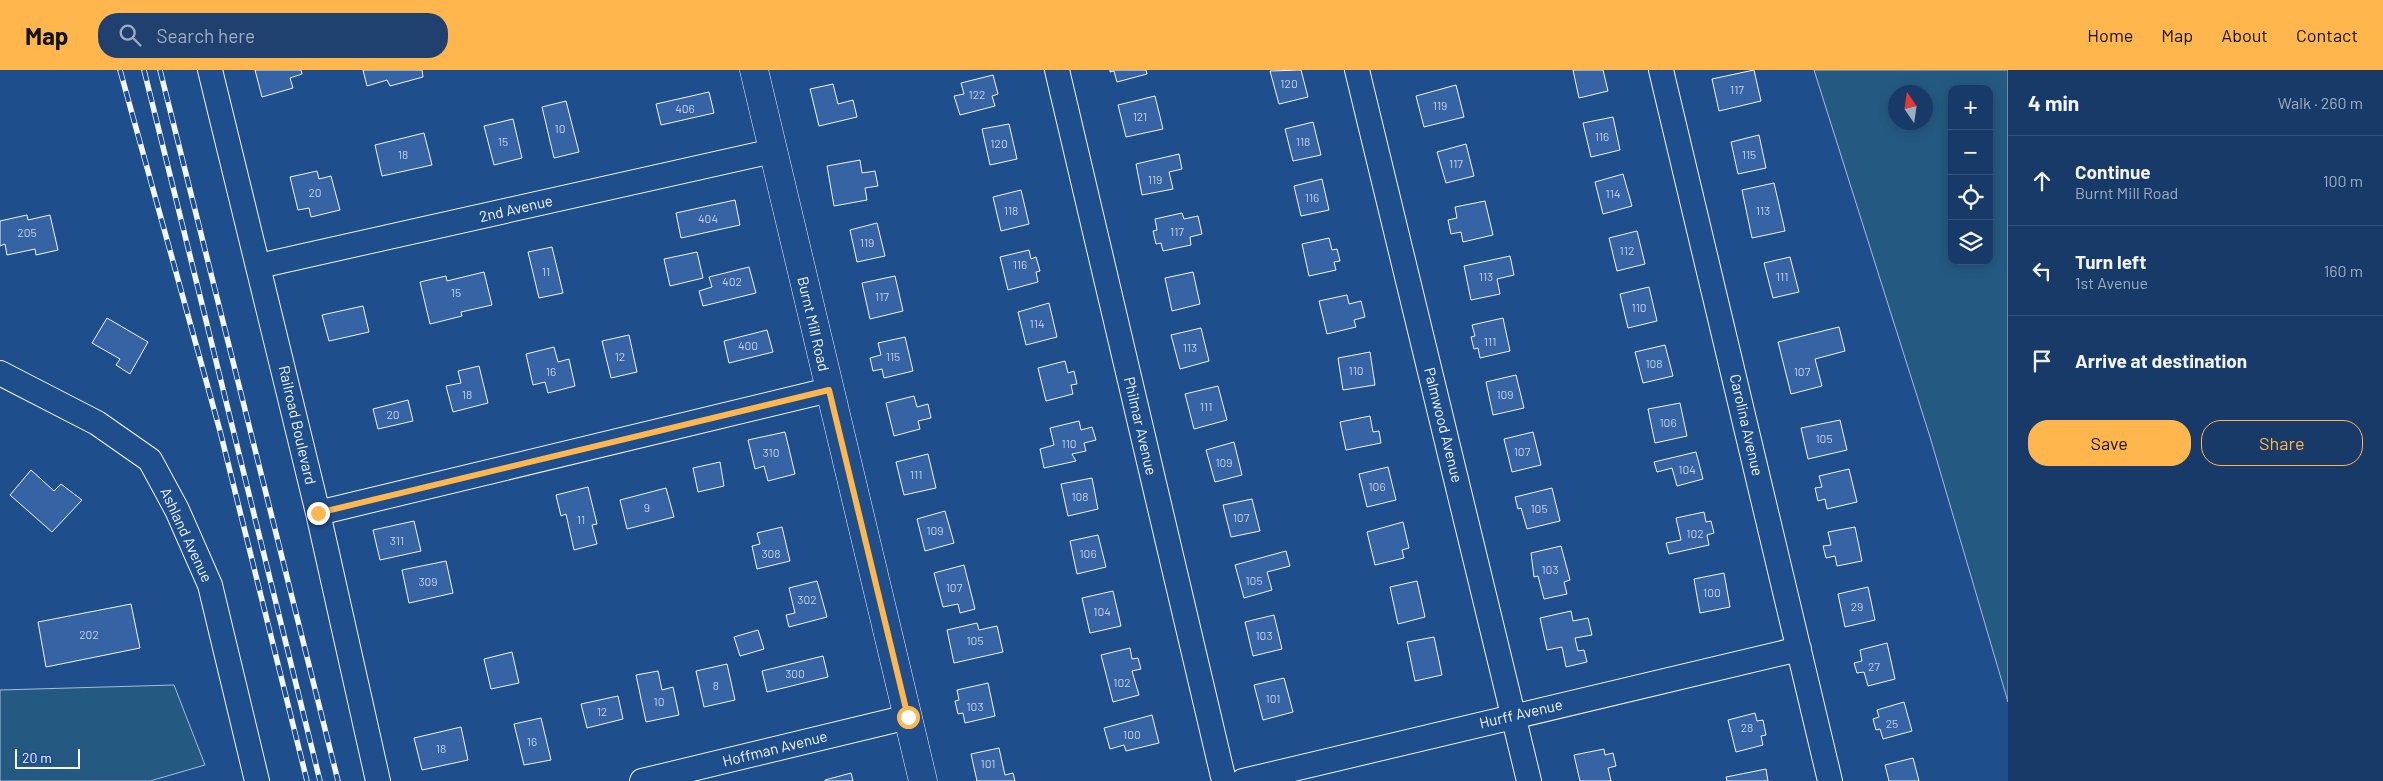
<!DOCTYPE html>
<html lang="en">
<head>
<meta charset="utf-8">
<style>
	:root { --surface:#173a69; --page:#20416f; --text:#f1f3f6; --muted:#9eadc0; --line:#36547d; --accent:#ffb74d }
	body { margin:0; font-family:Barlow,sans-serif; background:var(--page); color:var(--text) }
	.controls { position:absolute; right:15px; top:15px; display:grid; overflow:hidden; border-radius:10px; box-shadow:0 2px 12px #0003 }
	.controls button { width:45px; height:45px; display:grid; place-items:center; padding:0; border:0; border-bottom:1px solid var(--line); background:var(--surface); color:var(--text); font:25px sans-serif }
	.compass { position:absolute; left:1888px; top:15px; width:45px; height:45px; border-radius:50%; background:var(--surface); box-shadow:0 2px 12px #0003; rotate:347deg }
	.scale { position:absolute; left:15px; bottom:12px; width:65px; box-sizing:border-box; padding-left:5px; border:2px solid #f2f6ff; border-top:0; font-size:14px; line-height:18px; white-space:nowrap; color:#f2f6ff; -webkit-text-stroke:4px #1f4e8c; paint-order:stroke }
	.stop { position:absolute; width:15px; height:15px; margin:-11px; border:4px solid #ffb74d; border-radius:50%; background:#fff }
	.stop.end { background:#ffb74d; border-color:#fff; box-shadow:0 1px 5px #0008 }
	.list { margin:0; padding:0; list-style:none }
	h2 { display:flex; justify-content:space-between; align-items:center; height:65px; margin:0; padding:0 20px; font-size:21px }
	h2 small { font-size:16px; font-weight:400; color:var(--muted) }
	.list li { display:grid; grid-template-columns:32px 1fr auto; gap:15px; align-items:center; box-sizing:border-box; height:90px; padding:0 20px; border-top:1px solid var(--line) }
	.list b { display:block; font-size:19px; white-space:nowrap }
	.list p { margin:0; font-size:16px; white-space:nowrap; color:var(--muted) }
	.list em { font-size:16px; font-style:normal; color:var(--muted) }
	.actions { display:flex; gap:10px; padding:15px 20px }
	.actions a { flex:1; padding:11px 0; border:1px solid var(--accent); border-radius:20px; text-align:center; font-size:18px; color:var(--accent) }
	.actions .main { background:var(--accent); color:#111 }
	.icon { flex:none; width:28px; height:28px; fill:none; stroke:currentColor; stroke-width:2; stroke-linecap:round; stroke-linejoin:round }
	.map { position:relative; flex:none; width:2008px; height:711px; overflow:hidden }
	header { display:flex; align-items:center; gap:30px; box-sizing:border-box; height:70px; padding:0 25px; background:var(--accent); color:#111 }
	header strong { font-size:24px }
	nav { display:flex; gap:28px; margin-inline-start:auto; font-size:18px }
	.search { width:350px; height:45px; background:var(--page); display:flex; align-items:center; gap:12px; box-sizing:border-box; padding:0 18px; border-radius:20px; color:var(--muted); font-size:19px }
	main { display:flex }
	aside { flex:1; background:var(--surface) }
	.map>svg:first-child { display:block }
	.green { fill:#245a82; stroke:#a8bbd7; fill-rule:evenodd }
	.building { fill:#3563a3; stroke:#f2f6ff }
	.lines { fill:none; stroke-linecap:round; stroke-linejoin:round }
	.minor-casing { stroke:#f2f6ff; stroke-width:26 }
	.major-casing { stroke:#f2f6ff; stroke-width:29 }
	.minor { stroke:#1f4e8c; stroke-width:24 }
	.major { stroke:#1f4e8c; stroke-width:28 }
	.rail-casing { stroke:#f2f6ff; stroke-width:5.5 }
	.rail { stroke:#1f4e8c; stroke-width:4; stroke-dasharray:11; stroke-linecap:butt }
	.route { stroke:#ffb74d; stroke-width:6 }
	.labels { text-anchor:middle; stroke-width:4; stroke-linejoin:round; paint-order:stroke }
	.number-label { font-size:12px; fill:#c3d1e8 }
	.street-label { font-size:15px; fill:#f2f6ff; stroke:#1f4e8c }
</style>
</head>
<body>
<header>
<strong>Map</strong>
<div class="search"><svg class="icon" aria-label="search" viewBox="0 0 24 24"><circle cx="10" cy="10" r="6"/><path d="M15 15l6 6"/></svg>Search here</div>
<nav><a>Home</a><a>Map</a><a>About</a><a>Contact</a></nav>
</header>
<main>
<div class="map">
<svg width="2008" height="711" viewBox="0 0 2008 711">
	<rect width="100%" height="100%" fill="#1f4e8c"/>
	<!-- green -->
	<path class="green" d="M 1814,0 L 2008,0 L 2008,632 L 1930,367 ZM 1952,19 L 1989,19 L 1989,191 L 1952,191 ZM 1896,22 L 1926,22 L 1926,52 L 1896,52 Z
		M 174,615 L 205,695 L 150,711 L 0,711 L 0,620 Z"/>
	<!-- building -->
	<path class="building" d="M 255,0 L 301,0 L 302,4 L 290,8 L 293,18 L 262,27 Z
		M 363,0 L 422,0 L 423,7 L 390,16 L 387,10 L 367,16 Z
		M 1110,0 L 1146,0 L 1147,4 L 1117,12 L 1114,1 L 1110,2 Z
		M 1301,0 L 1308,27 L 1279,34 L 1270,1 Z
		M 1573,0 L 1603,0 L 1608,21 L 1579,28 Z
		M 1754,0 L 1761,31 L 1719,41 L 1712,9 Z
		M 993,5 L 998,24 L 992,26 L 995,36 L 960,45 L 954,26 L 964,24 L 961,13 Z
		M 833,14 L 838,34 L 853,30 L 857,47 L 819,56 L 810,19 Z
		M 1456,15 L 1464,47 L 1424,57 L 1416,26 Z
		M 709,22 L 714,43 L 661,55 L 656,34 Z
		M 1155,26 L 1163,59 L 1126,67 L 1118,35 Z
		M 566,31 L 579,82 L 554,88 L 542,37 Z
		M 1613,47 L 1620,80 L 1591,87 L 1583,53 Z
		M 513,49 L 522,88 L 494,95 L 484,56 Z
		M 1313,52 L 1321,85 L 1293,91 L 1285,59 Z
		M 1009,54 L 1017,89 L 990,95 L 982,59 Z
		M 424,63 L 432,95 L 382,106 L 375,75 Z
		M 1759,65 L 1766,98 L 1738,104 L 1731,72 Z
		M 1466,74 L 1474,106 L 1446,113 L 1437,82 Z
		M 1179,84 L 1182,99 L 1169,102 L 1173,119 L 1142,125 L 1136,94 Z
		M 860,90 L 862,103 L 875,101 L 878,116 L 865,118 L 867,130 L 834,136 L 827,96 Z
		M 317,101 L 319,109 L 331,106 L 340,140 L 311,147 L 309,138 L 298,140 L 290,107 Z
		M 1623,104 L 1632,136 L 1603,144 L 1595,112 Z
		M 1322,109 L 1329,140 L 1301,146 L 1294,116 Z
		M 1774,113 L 1785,161 L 1752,168 L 1742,120 Z
		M 1021,120 L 1029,154 L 1001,161 L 993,127 Z
		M 735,130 L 740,155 L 681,168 L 676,143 Z
		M 1485,131 L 1493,165 L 1463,172 L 1461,162 L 1451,164 L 1448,150 L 1457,148 L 1455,137 Z
		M 1182,143 L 1184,149 L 1198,146 L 1202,164 L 1190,167 L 1191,175 L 1163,181 L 1161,173 L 1156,174 L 1153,161 L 1157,160 L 1155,149 Z
		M 27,145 L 28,150 L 50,145 L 58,180 L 36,185 L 35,179 L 7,185 L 5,174 L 0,176 L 0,151 Z
		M 877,153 L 885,186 L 857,192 L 850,160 Z
		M 1637,161 L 1645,194 L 1617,201 L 1609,168 Z
		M 1329,168 L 1332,180 L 1337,179 L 1340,191 L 1334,192 L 1336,200 L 1309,206 L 1302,174 Z
		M 552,177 L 563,223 L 539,228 L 528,182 Z
		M 1029,180 L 1031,189 L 1036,187 L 1040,201 L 1036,202 L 1038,212 L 1008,220 L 1000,187 Z
		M 697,182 L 703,208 L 670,216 L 664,189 Z
		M 1510,186 L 1514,205 L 1497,209 L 1500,224 L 1471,230 L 1464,196 Z
		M 1790,187 L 1799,222 L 1773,228 L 1764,193 Z
		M 749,197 L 756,223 L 703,236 L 699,221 L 712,217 L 709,207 Z
		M 484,202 L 492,235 L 461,242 L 462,246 L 430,254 L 420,212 L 446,206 L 447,211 Z
		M 1193,202 L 1200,234 L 1172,241 L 1165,208 Z
		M 895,206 L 903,241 L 870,249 L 862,213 Z
		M 1649,217 L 1657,251 L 1628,258 L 1620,224 Z
		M 1347,225 L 1349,234 L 1361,231 L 1365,247 L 1354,250 L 1356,257 L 1327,264 L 1319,231 Z
		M 1049,233 L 1057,267 L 1026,275 L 1018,242 Z
		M 363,236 L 369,262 L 329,271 L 322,245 Z
		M 107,248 L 148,272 L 130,304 L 116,295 L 120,289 L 92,273 Z
		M 1503,248 L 1510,281 L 1480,288 L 1478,278 L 1474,279 L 1471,267 L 1475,266 L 1472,255 Z
		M 1839,257 L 1845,281 L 1815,289 L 1822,316 L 1791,324 L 1778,272 Z
		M 1201,258 L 1209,291 L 1180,299 L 1171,265 Z
		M 767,260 L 773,282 L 729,293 L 724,271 Z
		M 629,265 L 637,302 L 611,308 L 602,271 Z
		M 905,267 L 913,301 L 884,308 L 882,299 L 873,301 L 870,288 L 881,285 L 878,273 Z
		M 1665,275 L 1673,306 L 1643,313 L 1635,282 Z
		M 554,277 L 558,292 L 569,289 L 575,316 L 548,323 L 545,312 L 533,315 L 526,284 Z
		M 1370,282 L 1375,315 L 1343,320 L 1338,288 Z
		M 1065,291 L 1068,303 L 1074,301 L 1077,314 L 1071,315 L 1073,324 L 1046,331 L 1038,298 Z
		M 479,296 L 488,333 L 453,342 L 446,316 L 461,313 L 458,301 Z
		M 1516,305 L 1524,338 L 1493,345 L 1486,312 Z
		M 1218,316 L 1227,350 L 1194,359 L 1185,324 Z
		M 914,326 L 917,337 L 928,334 L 931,348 L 918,351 L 920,359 L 894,366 L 886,333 Z
		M 408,330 L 413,351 L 378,359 L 373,339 Z
		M 1680,333 L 1687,366 L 1655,373 L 1648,339 Z
		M 1370,346 L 1373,362 L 1379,361 L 1381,373 L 1346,380 L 1340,352 Z
		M 1840,350 L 1847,380 L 1808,389 L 1801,358 Z
		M 1079,351 L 1081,360 L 1092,357 L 1096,370 L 1084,373 L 1086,381 L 1072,384 L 1076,391 L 1044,398 L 1040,379 L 1054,375 L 1050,358 Z
		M 785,362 L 795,404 L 768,411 L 764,396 L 755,399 L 748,370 Z
		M 1533,362 L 1541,395 L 1512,402 L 1504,369 Z
		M 1234,372 L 1242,405 L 1215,412 L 1206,380 Z
		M 1696,382 L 1703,409 L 1677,416 L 1672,398 L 1657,402 L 1654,392 Z
		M 928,384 L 936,418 L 904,425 L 896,392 Z
		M 720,392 L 724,416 L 698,422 L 693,398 Z
		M 1388,397 L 1396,430 L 1367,437 L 1359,404 Z
		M 1849,399 L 1857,432 L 1827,439 L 1825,429 L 1818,431 L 1815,418 L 1822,417 L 1819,406 Z
		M 31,400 L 54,421 L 61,414 L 82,430 L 52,462 L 10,425 Z
		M 1092,408 L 1098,439 L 1068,446 L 1061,414 Z
		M 588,417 L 597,454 L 592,455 L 597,474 L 574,480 L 566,444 L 561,446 L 556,425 Z
		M 666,418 L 674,447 L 627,459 L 620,430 Z
		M 1552,418 L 1560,451 L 1527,459 L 1521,438 L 1518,439 L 1515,427 Z
		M 1252,429 L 1260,461 L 1231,467 L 1223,435 Z
		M 945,441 L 954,473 L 925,481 L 917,449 Z
		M 1704,442 L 1706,452 L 1711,451 L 1714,463 L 1707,465 L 1709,475 L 1669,484 L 1666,473 L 1681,470 L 1676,448 Z
		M 414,451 L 421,481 L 380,490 L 373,460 Z
		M 1403,452 L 1409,478 L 1402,480 L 1404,488 L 1375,495 L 1367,462 Z
		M 782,457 L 790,491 L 757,499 L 752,476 L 760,474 L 757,463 Z
		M 1855,457 L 1862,491 L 1837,496 L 1835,486 L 1826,488 L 1823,476 L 1831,475 L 1828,462 Z
		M 1098,465 L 1106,497 L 1077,504 L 1070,471 Z
		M 1561,476 L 1570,510 L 1564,512 L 1567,524 L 1544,529 L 1538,506 L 1534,507 L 1531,483 Z
		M 1286,481 L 1290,496 L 1267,502 L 1272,520 L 1244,528 L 1235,495 Z
		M 446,491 L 453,523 L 409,533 L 402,500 Z
		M 964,495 L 975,539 L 960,543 L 958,534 L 943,537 L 934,503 Z
		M 1724,503 L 1730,537 L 1700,543 L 1694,509 Z
		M 817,511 L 827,547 L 789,557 L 786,545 L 795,543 L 789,518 Z
		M 1417,511 L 1425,547 L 1398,554 L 1390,517 Z
		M 1868,517 L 1875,550 L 1845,557 L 1838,524 Z
		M 1113,521 L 1121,556 L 1090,563 L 1082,528 Z
		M 131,534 L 140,578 L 46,597 L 38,552 Z
		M 1571,541 L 1573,551 L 1588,548 L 1592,565 L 1575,568 L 1578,581 L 1584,580 L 1587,592 L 1566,597 L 1562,577 L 1547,580 L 1540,548 Z
		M 1274,545 L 1282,579 L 1253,586 L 1245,552 Z
		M 977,553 L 979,560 L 997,556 L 1003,582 L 954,593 L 947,560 Z
		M 758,560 L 764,579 L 740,586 L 734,567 Z
		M 1434,567 L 1442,605 L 1415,611 L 1407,572 Z
		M 1887,573 L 1895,609 L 1868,616 L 1864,602 L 1857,603 L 1854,593 L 1862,591 L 1860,580 Z
		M 1130,578 L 1132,589 L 1138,588 L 1141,599 L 1132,601 L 1139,625 L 1113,632 L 1101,585 Z
		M 512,582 L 519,613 L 491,619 L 484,589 Z
		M 823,586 L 828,607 L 767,622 L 762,601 Z
		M 727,594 L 735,630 L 704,637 L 696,601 Z
		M 658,601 L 662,620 L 673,617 L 679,645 L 646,652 L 636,605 Z
		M 1284,608 L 1293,642 L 1263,650 L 1254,615 Z
		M 988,613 L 995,646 L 965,653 L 963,643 L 958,644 L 955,631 L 959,630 L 957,620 Z
		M 618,626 L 623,649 L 587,658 L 581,634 Z
		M 1904,632 L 1912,661 L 1883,669 L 1880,659 L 1876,660 L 1873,649 L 1879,647 L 1877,640 Z
		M 1755,643 L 1757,651 L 1763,650 L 1766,665 L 1761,666 L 1763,675 L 1736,682 L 1728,650 Z
		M 1152,645 L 1159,673 L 1126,681 L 1124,675 L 1110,679 L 1104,658 Z
		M 541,648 L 551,690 L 524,695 L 514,654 Z
		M 461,657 L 468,690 L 422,700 L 414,668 Z
		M 999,678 L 1005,705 L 1013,703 L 1015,711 L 977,711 L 971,684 Z
		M 1604,679 L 1605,685 L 1613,683 L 1616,696 L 1608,698 L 1611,711 L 1580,711 L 1574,685 Z
		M 1913,688 L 1919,711 L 1889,711 L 1885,695 Z
		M 1766,699 L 1768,711 L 1727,711 L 1726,707 Z
		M 851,703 L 853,711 L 825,711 L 825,710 Z"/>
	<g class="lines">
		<defs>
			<path id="minor" d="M 210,0 L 318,443 L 378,711
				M 1057,0 L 1224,711
				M 1357,0 L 1529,711
				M 1661,0 L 1830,711
				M 259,196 L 773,81
				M 0,303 L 97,353 L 150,390 L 177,440 L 210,515 L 257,711
				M 318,443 L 829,320
				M 642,711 L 908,647
				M 1243,711 L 1799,579"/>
			<path id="major" d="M 754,0 L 923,711"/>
		</defs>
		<!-- minor casing -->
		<use href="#minor" class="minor-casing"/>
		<!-- major casing -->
		<use href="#major" class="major-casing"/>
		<!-- minor -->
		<use href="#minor" class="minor"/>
		<!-- major -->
		<use href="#major" class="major"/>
		<defs>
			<path id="rail" d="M 120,0 L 220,361 L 307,711
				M 144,0 L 320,711
				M 160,0 L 338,711"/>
		</defs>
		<!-- rail casing -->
		<use href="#rail" class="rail-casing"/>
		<!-- rail -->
		<use href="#rail" class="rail"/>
	</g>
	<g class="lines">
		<!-- route -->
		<path class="route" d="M 318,443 L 829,320 L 908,647"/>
	</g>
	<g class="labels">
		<!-- number labels -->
		<g class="number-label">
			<text x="1289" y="18">120</text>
			<text x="1737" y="24">117</text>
			<text x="977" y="29">122</text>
			<text x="1440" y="40">119</text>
			<text x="685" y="43">406</text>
			<text x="1140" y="51">121</text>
			<text x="560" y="63">10</text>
			<text x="1602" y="71">116</text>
			<text x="503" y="76">15</text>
			<text x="1303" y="76">118</text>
			<text x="999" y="78">120</text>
			<text x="403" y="89">18</text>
			<text x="1749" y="89">115</text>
			<text x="1456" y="98">117</text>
			<text x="1155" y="114">119</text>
			<text x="315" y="127">20</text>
			<text x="1613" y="128">114</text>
			<text x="1312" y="132">116</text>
			<text x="1011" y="145">118</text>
			<text x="1763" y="145">113</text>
			<text x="708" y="153">404</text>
			<text x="1177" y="166">117</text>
			<text x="27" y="167">205</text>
			<text x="867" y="177">119</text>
			<text x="1627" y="185">112</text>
			<text x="1020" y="199">116</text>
			<text x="546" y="206">11</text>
			<text x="1486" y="211">113</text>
			<text x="1782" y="211">111</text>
			<text x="732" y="216">402</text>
			<text x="456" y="227">15</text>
			<text x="882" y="231">117</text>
			<text x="1639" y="242">110</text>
			<text x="1037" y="258">114</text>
			<text x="1490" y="276">111</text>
			<text x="748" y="280">400</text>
			<text x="1190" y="282">113</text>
			<text x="620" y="291">12</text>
			<text x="893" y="291">115</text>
			<text x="1654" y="298">108</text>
			<text x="1356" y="305">110</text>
			<text x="551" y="306">16</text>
			<text x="1802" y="306">107</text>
			<text x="467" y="329">18</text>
			<text x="1505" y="329">109</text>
			<text x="1206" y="341">111</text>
			<text x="393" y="349">20</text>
			<text x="1668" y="357">106</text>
			<text x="1824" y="373">105</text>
			<text x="1069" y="378">110</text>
			<text x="1522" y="386">107</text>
			<text x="771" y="387">310</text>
			<text x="1224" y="397">109</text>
			<text x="1687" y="404">104</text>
			<text x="916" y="409">111</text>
			<text x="1377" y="421">106</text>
			<text x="1080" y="431">108</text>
			<text x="647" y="442">9</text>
			<text x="1539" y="443">105</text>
			<text x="1241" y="452">107</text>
			<text x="581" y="454">11</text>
			<text x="935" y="465">109</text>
			<text x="1695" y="468">102</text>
			<text x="397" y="475">311</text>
			<text x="771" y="488">308</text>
			<text x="1088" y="488">106</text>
			<text x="1550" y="504">103</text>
			<text x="1254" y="515">105</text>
			<text x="428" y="516">309</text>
			<text x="954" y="522">107</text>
			<text x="1712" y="527">100</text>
			<text x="807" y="534">302</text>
			<text x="1857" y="541">29</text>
			<text x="1102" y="546">104</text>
			<text x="89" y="569">202</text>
			<text x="1264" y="570">103</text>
			<text x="975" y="575">105</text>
			<text x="1874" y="601">27</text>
			<text x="795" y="608">300</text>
			<text x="1122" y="617">102</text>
			<text x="716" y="620">8</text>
			<text x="1273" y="633">101</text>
			<text x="659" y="636">10</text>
			<text x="975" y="641">103</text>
			<text x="602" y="646">12</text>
			<text x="1892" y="658">25</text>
			<text x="1747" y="662">28</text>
			<text x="1132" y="669">100</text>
			<text x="532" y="676">16</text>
			<text x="441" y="683">18</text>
			<text x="988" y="698">101</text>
		</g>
		<!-- street labels -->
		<g class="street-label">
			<text transform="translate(516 139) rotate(-13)" y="5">2nd Avenue</text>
			<text transform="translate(813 254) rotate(77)" y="5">Burnt Mill Road</text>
			<text transform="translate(297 355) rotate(77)" y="5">Railroad Boulevard</text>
			<text transform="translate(1443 355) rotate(76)" y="5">Palmwood Avenue</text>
			<text transform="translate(1746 355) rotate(77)" y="5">Carolina Avenue</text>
			<text transform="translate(1140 356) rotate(77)" y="5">Philmar Avenue</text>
			<text transform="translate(186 465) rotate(65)" y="5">Ashland Avenue</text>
			<text transform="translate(1521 644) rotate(-13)" y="5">Hurff Avenue</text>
			<text transform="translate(775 679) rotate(-14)" y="5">Hoffman Avenue</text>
		</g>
	</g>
</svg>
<div class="controls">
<button>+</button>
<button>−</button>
<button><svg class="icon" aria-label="locate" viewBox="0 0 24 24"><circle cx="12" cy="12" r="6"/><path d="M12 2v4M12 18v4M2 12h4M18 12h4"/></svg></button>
<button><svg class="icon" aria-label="layers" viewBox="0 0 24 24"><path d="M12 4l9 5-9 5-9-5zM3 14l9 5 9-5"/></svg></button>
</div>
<svg class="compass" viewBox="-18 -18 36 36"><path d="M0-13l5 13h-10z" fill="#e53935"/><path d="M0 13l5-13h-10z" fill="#9eadc0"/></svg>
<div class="scale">20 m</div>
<div class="stop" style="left:908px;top:647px"></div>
<div class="stop end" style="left:318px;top:443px"></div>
</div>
<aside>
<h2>4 min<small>Walk · 260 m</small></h2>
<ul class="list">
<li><svg class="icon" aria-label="ahead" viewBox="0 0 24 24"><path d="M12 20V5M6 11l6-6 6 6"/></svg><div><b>Continue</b><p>Burnt Mill Road</p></div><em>100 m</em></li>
<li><svg class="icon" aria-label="left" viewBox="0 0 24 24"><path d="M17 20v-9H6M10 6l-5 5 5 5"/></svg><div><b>Turn left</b><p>1st Avenue</p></div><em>160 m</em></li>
<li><svg class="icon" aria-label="arrive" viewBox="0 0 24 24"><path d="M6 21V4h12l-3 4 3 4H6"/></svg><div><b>Arrive at destination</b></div></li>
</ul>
<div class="actions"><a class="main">Save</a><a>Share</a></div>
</aside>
</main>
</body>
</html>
